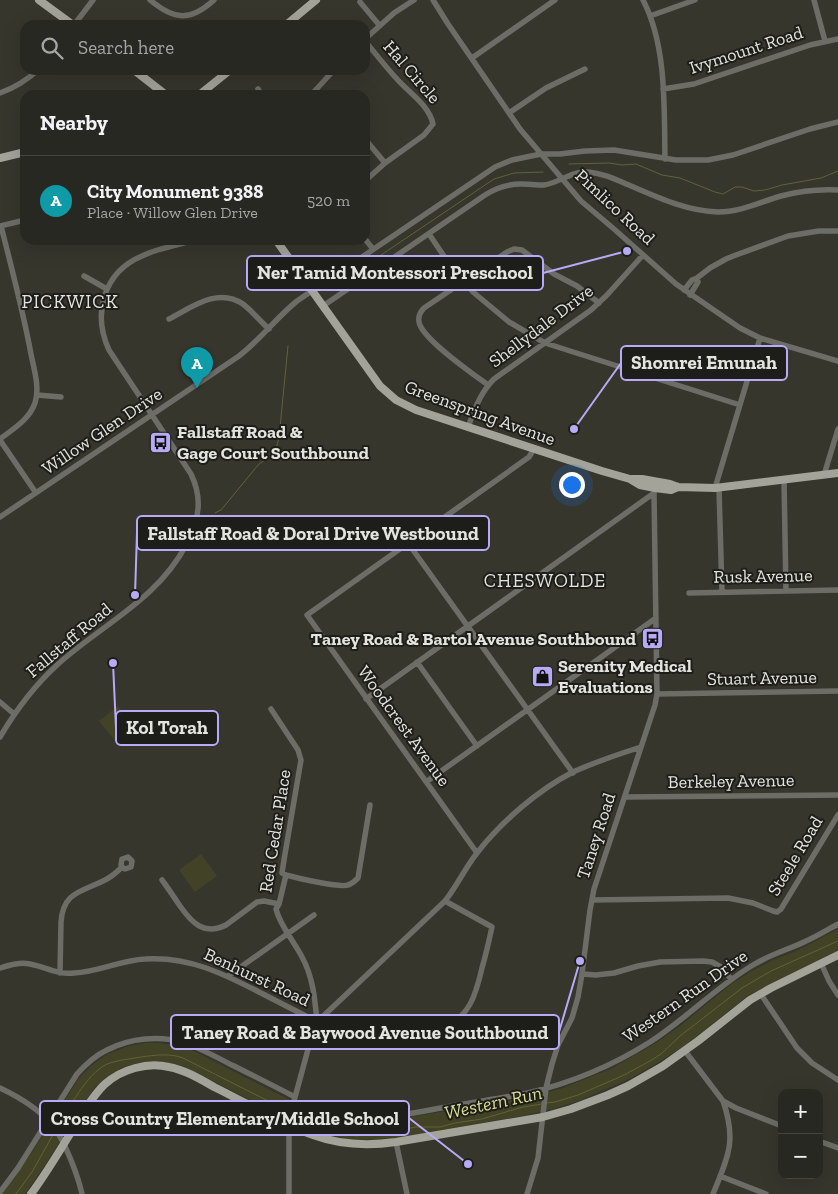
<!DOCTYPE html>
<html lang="en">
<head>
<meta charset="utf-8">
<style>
	:root { --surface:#282822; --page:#34342f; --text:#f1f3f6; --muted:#a5a6a5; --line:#444440; --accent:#8abfa5 }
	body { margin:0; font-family:"Zilla Slab",serif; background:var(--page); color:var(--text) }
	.controls { position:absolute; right:15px; bottom:15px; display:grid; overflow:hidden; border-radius:10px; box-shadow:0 5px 20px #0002 }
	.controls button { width:45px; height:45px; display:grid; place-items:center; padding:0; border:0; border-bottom:1px solid var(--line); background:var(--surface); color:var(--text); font:25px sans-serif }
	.you { position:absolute; left:571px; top:484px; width:18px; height:18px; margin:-12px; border:4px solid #fff; border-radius:50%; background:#1a73e8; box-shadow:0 0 0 8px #1a73e833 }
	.badge { display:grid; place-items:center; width:32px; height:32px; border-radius:50%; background:var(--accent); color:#fff; font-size:16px; font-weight:700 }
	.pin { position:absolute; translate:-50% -41px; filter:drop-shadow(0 1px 2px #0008) }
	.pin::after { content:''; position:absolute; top:26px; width:18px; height:15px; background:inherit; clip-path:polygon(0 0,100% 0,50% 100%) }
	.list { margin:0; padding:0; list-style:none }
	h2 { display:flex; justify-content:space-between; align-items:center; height:65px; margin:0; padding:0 20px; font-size:21px }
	h2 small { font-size:16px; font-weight:400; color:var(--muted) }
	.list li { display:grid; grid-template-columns:32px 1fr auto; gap:15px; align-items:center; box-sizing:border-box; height:90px; padding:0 20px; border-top:1px solid var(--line) }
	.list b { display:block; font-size:19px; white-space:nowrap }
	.list p { margin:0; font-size:16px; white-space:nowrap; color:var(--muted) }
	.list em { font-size:16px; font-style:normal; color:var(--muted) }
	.icon { flex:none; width:28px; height:28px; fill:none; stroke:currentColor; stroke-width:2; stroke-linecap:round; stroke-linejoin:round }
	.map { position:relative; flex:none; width:838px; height:1194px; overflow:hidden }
	.search { position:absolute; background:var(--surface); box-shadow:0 5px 20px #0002; left:20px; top:20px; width:350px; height:55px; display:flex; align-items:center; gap:12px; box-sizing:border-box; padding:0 18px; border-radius:15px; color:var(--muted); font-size:19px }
	.panel { position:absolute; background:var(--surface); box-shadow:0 5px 20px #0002; left:20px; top:90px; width:350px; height:155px; border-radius:15px }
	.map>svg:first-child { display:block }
	.green { fill:#424326 }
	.water { fill:#616235 }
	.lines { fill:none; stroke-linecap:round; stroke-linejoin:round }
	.stream { stroke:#616235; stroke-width:1 }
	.minor { stroke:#6d6d68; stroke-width:5.5 }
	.major { stroke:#a3a39a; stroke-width:8 }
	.labels { text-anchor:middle; stroke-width:4; stroke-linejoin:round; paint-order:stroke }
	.street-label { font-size:18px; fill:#e4e4de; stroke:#1d1d19 }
	.poi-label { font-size:18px; font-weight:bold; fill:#e4e4de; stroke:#1d1d19; text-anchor:start }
	.neighbourhood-label { font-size:19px; letter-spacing:1px; fill:#e4e4de; stroke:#1d1d19 }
	.water-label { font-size:19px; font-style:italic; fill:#dadd93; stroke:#1d1d19 }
	.leader { fill:none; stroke:#b7abf7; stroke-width:2 }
	.callout-dot { fill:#b7abf7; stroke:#1d1d19; stroke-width:2 }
	.callout { fill:#1d1d19; stroke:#b7abf7; stroke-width:2 }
	.callout-label { font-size:19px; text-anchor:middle; font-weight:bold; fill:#e4e4de }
</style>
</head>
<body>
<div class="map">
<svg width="838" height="1194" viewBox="0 0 838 1194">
	<rect width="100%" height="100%" fill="#36362d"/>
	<!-- green -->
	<path class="green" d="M 118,706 L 135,727 L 116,742 L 99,721 Z
		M 201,854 L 217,876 L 195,892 L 179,870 Z
		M 838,929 L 838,950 L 747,996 L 683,1047 L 657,1063 L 631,1078 L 581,1100 L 552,1109 L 522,1116 L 386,1140 L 348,1139 L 327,1134 L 306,1128 L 183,1066 C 148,1056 120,1062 94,1088 L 47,1162 L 25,1194 L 2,1194 L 31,1154 L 79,1078 L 92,1065 L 108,1054 L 126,1047 L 145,1043 L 160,1043 L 177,1046 L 194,1051 L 286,1098 L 304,1109 L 349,1122 L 393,1120 L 530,1097 L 560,1089 L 611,1069 L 656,1043 L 679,1027 L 730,985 L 750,972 L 773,960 L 794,952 L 812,943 Z"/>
	<!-- water -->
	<path class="water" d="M 150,524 L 153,524 L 163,539 L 162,541 L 148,551 L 146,548 Z"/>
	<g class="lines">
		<!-- stream -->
		<path class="stream" d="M 569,164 L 609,163 L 622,165 L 636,164 L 662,175 L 680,178 L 715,192 L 723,194 L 735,187 L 742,187 L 754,191 L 765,190 L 782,185 L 821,178 L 838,171
			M 329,290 L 494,179 L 514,173 L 543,172
			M 215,513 L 221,510 L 259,464 L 269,457 L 276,449 L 279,438 L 288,346
			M 546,1103 L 555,1102 L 578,1095 L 622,1076 L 650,1061 L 661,1054 L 680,1036 L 742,988 L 771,971 L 838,941
			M 293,1114 L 316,1125 L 333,1131 L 356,1136 L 384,1133 L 416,1127 L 440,1127 L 455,1123 L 482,1119 L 523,1107 L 542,1104
			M 57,1128 C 70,1108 85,1075 107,1064 C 117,1060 130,1059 141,1057 C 155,1055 170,1053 183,1058 L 290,1112
			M 16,1194 L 32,1172 L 54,1133"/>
		<!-- minor -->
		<path class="minor" d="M 150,0 C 174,20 190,22 214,0
			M 433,0 L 448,24 L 520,129 L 581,201 L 614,229 L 676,284 L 740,328 L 760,338 L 838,361
			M 643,0 C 667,46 664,108 665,159
			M 814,0 L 825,41
			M 360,2 L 380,26
			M 650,16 L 695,0
			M 74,25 L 93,0
			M 365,39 L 394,13 L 414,0
			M 365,41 C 375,53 385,66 396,78 C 409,93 429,105 433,124 L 424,135 L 385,163 L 365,181
			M 472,58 L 555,0
			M 258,89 L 262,95
			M 663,89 L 694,84 L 810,45 L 838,39
			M 0,93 C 14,88 27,80 38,70
			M 99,93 L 100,95
			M 311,95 L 334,70
			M 509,113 L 546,88 L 585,69
			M 365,139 L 385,163
			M 0,226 L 25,220
			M 429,234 L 450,265 L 473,292 L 509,322 L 545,343 L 740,405
			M 365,239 L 373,249
			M 84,276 L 107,289
			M 684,290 L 692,280 L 697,278 L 710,268 L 726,259 L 736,255 L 788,236 L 819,231 L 838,231
			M 690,295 L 698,282 L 697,278
			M 323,306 L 485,195 C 496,188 507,184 521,184 C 528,184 536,185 544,185 C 559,183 571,171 587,172 C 603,173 617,180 631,186 C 659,198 687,211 718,212 C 741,212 760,202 781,196 C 800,191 819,189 838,190
			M 169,319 C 192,307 218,287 243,304 C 252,311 260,321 269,329
			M 488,385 C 473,374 422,339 419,322 C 418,316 420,312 424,308 L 507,252 L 514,249 L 522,250 L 554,274 L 577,286 L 599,303
			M 37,395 L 61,397
			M 468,427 C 475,409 480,393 494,379 L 591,310 L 607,295 L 643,255
			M 0,439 C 13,429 29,420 35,403 C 40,388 34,369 31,354 C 23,311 12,269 1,226
			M 0,440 L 36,493
			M 824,475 L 838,429
			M 784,480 L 786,591
			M 715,488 L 760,338
			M 719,488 L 722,592
			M 0,517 L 239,356 C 261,339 276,318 297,301 L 495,167 L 512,160 L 541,154 L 560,154 L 585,151 L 614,150 L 676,160 L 708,160 L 733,155 L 810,129 L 838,122
			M 408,543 L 573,773
			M 689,593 L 838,590
			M 417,662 L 477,746
			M 657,694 L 838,691
			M 366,699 L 654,493
			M 0,702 L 14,714
			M 271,709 L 298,750 L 301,760 L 284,860 L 282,873 L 286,875 L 279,904 L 276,909 C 280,926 294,941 302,957 C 313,977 315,999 317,1022
			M 0,737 C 16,710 34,686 57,665 C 101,625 159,599 187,543 C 199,519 203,499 191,474 L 109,350 C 92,313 104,272 142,256 C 158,248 177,246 194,240
			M 426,782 L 656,618
			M 625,797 L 838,795
			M 477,853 L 307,615 L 529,457 L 534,449
			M 286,875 C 297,878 340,888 348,885 C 352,884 355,881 358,878 L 370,805
			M 162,880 C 168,888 174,897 180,906 C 192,923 204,936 226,925 L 257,902 L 264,901 L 279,904
			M 592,900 L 728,898 L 753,903 L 773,911 L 777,912 L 781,909 L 838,815
			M 821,963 L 829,981 L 838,995
			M 0,968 C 10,965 19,962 30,964 C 46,967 57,975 74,973 C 99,972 121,960 145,959 C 189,956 224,974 261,993 C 288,1007 315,1021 343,1034 C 366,1041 384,1037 407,1034 C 418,1032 430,1031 441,1028 C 470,1018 476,994 482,968 C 486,954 489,941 492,927 L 445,901
			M 60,973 L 61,922 C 63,892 81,892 103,881 C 110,878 116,873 122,867 L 125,869 L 131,867 L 132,861 L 128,857 L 122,859 L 121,865 L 122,867
			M 582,974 L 596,975 L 614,973 L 638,966 L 660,962 L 703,961 L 712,962 L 721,967 L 731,979
			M 228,976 L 314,915
			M 760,993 L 797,1048 L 812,1063 L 838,1080
			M 685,1051 L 723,1101 L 736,1108 L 782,1126
			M 0,1088 C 19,1097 40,1110 53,1126 C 65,1141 78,1176 82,1194
			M 370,1118 C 399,1117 428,1110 457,1105 C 480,1101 504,1098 528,1093 C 571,1083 612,1066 650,1042 C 686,1019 716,987 753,965 C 769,955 787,950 804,942 C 816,937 827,930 838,924
			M 819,1141 L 838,1148
			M 396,1142 L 407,1194
			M 720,1176 L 766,1194
			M 0,1192 L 18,1168 L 77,1074 C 86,1064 96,1055 107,1050 C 130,1038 160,1035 185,1043 C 202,1049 218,1058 234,1066 C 254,1076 274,1086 295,1097
			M 289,1194 L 289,1125 L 294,1101 L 313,1031 L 317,1022 L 445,901 C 457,886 465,868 477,853 C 501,822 538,790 573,772 C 595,762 619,754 641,747
			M 527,1194 L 538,1158 L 546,1088 L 552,1064 L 558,1045 L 572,1018 L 578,997 L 582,974 L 590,910 L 594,889 L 655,705 L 657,694 L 654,493 L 656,485
			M 713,1194 C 728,1157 737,1141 723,1101"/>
		<!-- major -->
		<path class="major" d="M 39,0 L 73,25
			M 286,25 L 316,0
			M 134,70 L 166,95
			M 199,95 L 230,70
			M 0,158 L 25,152
			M 276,240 L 380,386 L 396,400 L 416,410 L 602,471 L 630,479 L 640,485 L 655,488 L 671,490 L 678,487
			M 632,479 L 642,479 L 670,484 L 678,487 L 715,488 L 838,473
			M 31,1194 C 48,1171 62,1147 76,1124 C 85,1110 93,1095 105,1084 C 122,1069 147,1062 169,1067 C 185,1070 200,1079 214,1087 C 247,1103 279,1123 313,1135 C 340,1145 368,1146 396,1142 L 543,1117 L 571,1109 L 608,1095 L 628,1086 L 663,1066 L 698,1041 L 750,1000 L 771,988 L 838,955"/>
	</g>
	<!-- icons -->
	<defs>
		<symbol id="bus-square" viewBox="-11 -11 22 22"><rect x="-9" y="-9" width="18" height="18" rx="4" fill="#b7abf7" stroke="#1d1d19"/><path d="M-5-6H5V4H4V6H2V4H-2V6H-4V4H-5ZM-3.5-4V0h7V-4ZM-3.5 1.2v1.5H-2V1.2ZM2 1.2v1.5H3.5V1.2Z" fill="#111"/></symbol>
		<symbol id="shop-square" viewBox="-11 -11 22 22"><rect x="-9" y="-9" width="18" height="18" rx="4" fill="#b7abf7" stroke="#1d1d19"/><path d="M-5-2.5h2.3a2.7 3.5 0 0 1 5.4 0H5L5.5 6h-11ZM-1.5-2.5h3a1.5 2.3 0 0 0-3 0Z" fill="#111"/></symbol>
	</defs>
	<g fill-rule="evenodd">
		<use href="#bus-square" x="148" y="430" width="25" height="25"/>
		<use href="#bus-square" x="640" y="626" width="25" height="25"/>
		<use href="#shop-square" x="530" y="664" width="25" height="25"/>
	</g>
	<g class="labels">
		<!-- street labels -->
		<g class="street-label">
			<text transform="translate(746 50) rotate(-18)" y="6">Ivymount Road</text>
			<text transform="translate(412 72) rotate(49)" y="6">Hal Circle</text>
			<text transform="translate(615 207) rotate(43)" y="6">Pimlico Road</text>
			<text transform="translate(541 326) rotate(-37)" y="6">Shellydale Drive</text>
			<text transform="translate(480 413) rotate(20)" y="6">Greenspring Avenue</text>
			<text transform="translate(102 431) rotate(-34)" y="6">Willow Glen Drive</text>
			<text transform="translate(763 576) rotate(-1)" y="6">Rusk Avenue</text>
			<text transform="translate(69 640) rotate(-40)" y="6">Fallstaff Road</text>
			<text transform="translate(762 678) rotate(-1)" y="6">Stuart Avenue</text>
			<text transform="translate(404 726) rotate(54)" y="6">Woodcrest Avenue</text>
			<text transform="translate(731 781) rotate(-1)" y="6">Berkeley Avenue</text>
			<text transform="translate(275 831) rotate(-81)" y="6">Red Cedar Place</text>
			<text transform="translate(596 836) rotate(-72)" y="6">Taney Road</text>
			<text transform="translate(795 856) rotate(-59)" y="6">Steele Road</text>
			<text transform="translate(257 977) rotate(25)" y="6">Benhurst Road</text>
			<text transform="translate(685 996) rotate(-35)" y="6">Western Run Drive</text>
		</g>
		<!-- poi labels -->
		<g class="poi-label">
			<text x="177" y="438">Fallstaff Road &amp;<tspan x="177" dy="21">Gage Court Southbound</tspan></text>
			<text x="636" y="645" text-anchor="end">Taney Road &amp; Bartol Avenue Southbound</text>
			<text x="558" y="672">Serenity Medical<tspan x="558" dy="21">Evaluations</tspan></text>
		</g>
		<!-- neighbourhood labels -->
		<g class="neighbourhood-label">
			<text x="70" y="308">PICKWICK</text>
			<text x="545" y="587">CHESWOLDE</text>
		</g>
		<!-- water labels -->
		<g class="water-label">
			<text transform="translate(493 1102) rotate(-12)" y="7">Western Run</text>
		</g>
	</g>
	<!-- callouts -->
	<path class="leader" d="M627 251L543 273M574 429L621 363M135 595L137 533M113 663L116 728M580 961L559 1032M468 1164L409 1118"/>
	<g class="callout-dot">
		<circle cx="627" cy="251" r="5"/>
		<circle cx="574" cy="429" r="5"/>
		<circle cx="135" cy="595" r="5"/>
		<circle cx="113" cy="663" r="5"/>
		<circle cx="580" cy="961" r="5"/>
		<circle cx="468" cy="1164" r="5"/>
	</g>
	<g class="callout">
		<rect x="247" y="256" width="296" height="34" rx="5"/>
		<rect x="621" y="346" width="166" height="34" rx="5"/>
		<rect x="137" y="516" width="352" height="34" rx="5"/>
		<rect x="116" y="711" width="102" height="34" rx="5"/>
		<rect x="171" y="1015" width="388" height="34" rx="5"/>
		<rect x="40" y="1101" width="369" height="34" rx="5"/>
	</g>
	<g class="callout-label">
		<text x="395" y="279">Ner Tamid Montessori Preschool</text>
		<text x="704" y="369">Shomrei Emunah</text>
		<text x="313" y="540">Fallstaff Road &amp; Doral Drive Westbound</text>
		<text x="167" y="734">Kol Torah</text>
		<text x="365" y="1039">Taney Road &amp; Baywood Avenue Southbound</text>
		<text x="225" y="1125">Cross Country Elementary/Middle School</text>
	</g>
</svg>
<div class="controls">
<button>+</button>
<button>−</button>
</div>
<div class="you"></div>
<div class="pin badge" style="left:197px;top:388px;background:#0f9aa8">A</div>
<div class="search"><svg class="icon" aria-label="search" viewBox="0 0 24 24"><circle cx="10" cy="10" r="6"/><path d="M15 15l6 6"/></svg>Search here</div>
<section class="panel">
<h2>Nearby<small></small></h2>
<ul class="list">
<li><span class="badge" style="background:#0f9aa8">A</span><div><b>City Monument 9388</b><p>Place · Willow Glen Drive</p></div><em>520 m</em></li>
</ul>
</section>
</div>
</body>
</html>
